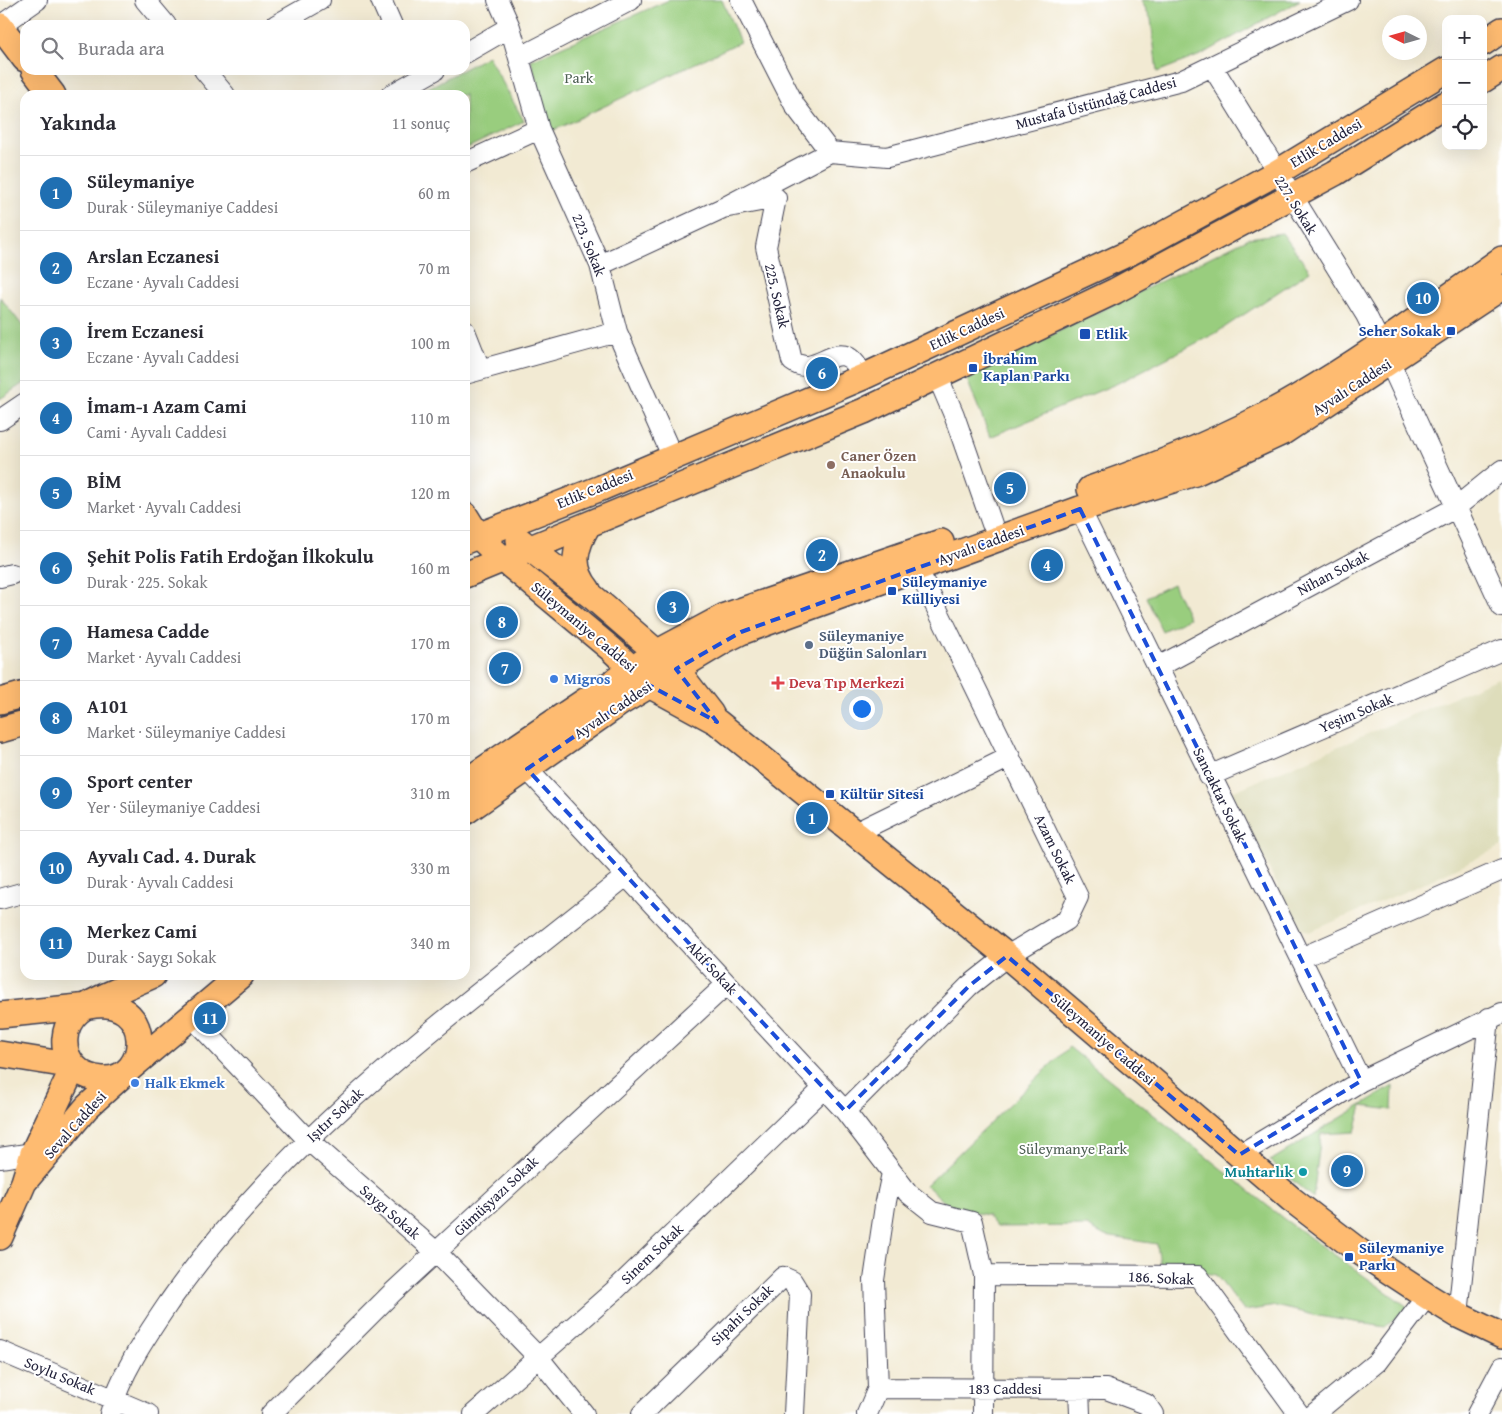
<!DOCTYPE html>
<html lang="tr">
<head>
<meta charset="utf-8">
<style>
	:root { --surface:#fff; --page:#f2f2f3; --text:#2b2b33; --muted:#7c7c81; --line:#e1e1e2; --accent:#1f6fb2 }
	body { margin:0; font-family:"Gentium Book Plus",serif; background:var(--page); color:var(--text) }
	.controls { position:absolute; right:15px; top:15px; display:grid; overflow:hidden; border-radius:10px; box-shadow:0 5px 20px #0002 }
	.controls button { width:45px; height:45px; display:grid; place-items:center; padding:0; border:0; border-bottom:1px solid var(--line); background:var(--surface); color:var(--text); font:25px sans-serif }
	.compass { position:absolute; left:1382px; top:15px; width:45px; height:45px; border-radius:50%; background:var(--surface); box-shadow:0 5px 20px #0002; rotate:275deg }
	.you { position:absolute; left:861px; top:708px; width:18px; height:18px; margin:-12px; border:4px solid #fff; border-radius:50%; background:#1a73e8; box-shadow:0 0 0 8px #1a73e833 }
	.badge { display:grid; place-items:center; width:32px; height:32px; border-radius:50%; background:var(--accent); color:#fff; font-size:16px; font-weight:700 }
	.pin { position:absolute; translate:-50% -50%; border:2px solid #fff; box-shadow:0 1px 5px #0006 }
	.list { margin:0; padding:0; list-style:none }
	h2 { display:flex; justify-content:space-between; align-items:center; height:65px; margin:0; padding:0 20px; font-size:21px }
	h2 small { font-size:16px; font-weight:400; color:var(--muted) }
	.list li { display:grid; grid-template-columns:32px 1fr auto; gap:15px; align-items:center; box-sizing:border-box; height:75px; padding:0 20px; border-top:1px solid var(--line) }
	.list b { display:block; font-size:19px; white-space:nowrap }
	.list p { margin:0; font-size:16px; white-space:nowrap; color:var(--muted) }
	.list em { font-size:16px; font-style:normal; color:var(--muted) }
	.icon { flex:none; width:28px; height:28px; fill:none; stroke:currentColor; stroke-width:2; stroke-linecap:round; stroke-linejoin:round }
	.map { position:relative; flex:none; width:1502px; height:1414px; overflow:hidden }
	.search { position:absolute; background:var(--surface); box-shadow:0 5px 20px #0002; left:20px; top:20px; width:450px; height:55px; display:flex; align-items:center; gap:12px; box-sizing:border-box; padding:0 18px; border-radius:15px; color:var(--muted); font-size:19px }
	.panel { position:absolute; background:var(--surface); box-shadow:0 5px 20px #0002; left:20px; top:90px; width:450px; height:890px; border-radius:15px }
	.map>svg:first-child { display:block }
	.built { fill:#deddbb }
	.green { fill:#99cd7e; stroke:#5e785c }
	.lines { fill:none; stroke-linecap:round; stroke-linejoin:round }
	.minor-casing { stroke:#414052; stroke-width:22 }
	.major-casing { stroke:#414052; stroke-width:28 }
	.minor { stroke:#fff; stroke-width:20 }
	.major { stroke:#febb71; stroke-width:25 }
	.marked { fill:none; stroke:#1d4ed8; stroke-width:4; stroke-dasharray:10 6; stroke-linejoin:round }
	.transit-dot { fill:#1a4fb4; stroke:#fff; stroke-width:2 }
	.education-dot { fill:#8d6e63; stroke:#fff; stroke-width:2 }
	.service-dot { fill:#5c6f8a; stroke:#fff; stroke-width:2 }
	.shop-dot { fill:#3f7fe0; stroke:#fff; stroke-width:2 }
	.health-dot { fill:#e0444e; stroke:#fff; stroke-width:2 }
	.culture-dot { fill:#0f9aa8; stroke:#fff; stroke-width:2 }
	.labels { text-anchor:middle; stroke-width:4; stroke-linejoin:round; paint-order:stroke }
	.park-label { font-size:15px; fill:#4c5e52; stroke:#fff }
	.street-label { font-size:15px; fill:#22223b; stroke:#fff }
	.transit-label { font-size:15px; font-weight:bold; fill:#164399; stroke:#fff; text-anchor:start }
	.education-label { font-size:15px; font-weight:bold; fill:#785e54; stroke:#fff; text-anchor:start }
	.service-label { font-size:15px; font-weight:bold; fill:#4e5e75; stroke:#fff; text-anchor:start }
	.shop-label { font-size:15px; font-weight:bold; fill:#366cbe; stroke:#fff; text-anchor:start }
	.health-label { font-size:15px; font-weight:bold; fill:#be3a42; stroke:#fff; text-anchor:start }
	.culture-label { font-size:15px; font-weight:bold; fill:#0d838f; stroke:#fff; text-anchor:end }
</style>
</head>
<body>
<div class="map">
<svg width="1502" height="1414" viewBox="0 0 1502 1414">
	<rect width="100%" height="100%" fill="#fff"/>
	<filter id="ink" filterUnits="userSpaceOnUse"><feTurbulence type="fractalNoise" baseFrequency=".02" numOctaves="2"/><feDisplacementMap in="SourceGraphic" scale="10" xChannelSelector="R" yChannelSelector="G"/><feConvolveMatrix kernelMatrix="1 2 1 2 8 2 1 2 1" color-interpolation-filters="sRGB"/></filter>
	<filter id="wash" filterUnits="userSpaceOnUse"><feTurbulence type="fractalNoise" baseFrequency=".0096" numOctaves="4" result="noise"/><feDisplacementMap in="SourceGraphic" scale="20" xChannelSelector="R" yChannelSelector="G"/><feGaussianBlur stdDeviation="1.12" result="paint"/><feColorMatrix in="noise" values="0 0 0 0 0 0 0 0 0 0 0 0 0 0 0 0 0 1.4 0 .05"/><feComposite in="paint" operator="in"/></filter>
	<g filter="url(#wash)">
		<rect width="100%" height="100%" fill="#f2ead3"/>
		<!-- built -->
		<path class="built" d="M 1498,678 L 1502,685 L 1502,846 L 1416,887 L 1309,932 L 1297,926 L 1232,792 Z"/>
		<!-- green -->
		<path class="green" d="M 669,0 L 722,0 L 740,42 L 550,132 L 531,60 Z
			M 1141,0 L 1300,0 L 1203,54 L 1157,72 L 1151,19 Z
			M 488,56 L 524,121 L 465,149 L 465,95 L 415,95 Z
			M 1282,233 L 1310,271 L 1216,333 L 1118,383 L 990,437 L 966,377 L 1249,238 Z
			M 0,297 L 25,329 L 25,382 L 0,399 Z
			M 1173,584 L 1189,618 L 1162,631 L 1146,597 Z
			M 1069,1047 L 1284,1219 L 1408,1307 L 1385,1327 L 1318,1316 L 1276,1306 L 1244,1311 L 1216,1275 L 1160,1264 L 1157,1244 L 1105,1236 L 1087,1226 L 997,1227 L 987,1215 L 951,1208 L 926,1185 Z
			M 1393,1086 L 1392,1110 L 1362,1106 L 1355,1132 L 1321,1134 L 1313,1198 L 1270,1161 Z"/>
	</g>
	<g filter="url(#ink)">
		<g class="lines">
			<defs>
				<path id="minor" d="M 145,0 L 166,25
					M 381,0 L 392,25
					M 498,0 L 510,27 L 519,58 L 631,0
					M 741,0 L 795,106 L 830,152
					M 276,25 L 320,0
					M 0,26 L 37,0
					M 465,53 L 510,27
					M 519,58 L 539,129 L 600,265 L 617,332 L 673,458
					M 1212,66 L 1366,315 L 1390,363 L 1502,607
					M 204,70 L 225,95
					M 391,95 L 435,70
					M 830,152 L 887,157 L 1181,81 L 1348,0
					M 465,163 L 539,129
					M 723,208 L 776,198 L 766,247 L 792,361 C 819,382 841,327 863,377
					M 600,265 L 723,208 L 830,152
					M 465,331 L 480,369
					M 465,374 L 617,332
					M 937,375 L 954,415 L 992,524
					M 0,420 L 25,403
					M 1080,509 L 1361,1081
					M 0,577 L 12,574
					M 1158,667 L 1455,508 L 1502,470
					M 527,769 L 845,1111 L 908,1193 L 932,1212 L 972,1222 L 984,1275 L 983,1414
					M 1209,776 L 1502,650
					M 853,834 L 1010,757
					M 0,899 L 25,892
					M 1301,958 L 1502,870
					M 191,1016 L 308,1140 L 436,1252 L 538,1357 L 584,1414
					M 845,1111 L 969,986 L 1007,956 L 1067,920 L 1078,897 L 917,568
					M 1239,1155 L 1361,1081 L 1502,1013
					M 0,1158 L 33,1153
					M 984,1275 L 1198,1276 L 1299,1414
					M 1458,1315 L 1489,1018
					M 0,1351 L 148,1414
					M 878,1388 L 874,1280 L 885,1206 L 892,1173
					M 1079,1389 L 1080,1414
					M 110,1414 C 120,1374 147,1335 170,1301 C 290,1128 465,1006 626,876
					M 271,1414 L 392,1293 L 727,984
					M 474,1414 L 614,1291 L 824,1088
					M 642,1414 L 783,1277 L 792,1281 L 800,1294 L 794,1414
					M 867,1414 L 878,1388 L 1106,1389 L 1146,1404 L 1153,1414
					M 1314,1414 L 1377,1362 L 1427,1296
					M 1477,1414 L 1502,1367"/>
				<path id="major" d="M 0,26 L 25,59
					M 1483,43 L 1502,30
					M 34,70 L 53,95
					M 1483,80 L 1502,68
					M 1090,489 C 1161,464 1232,436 1298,397 C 1369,356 1435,306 1502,259
					M 465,515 L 478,536 L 504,560 L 611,649 L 649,685 L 717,722 L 1007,956 L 1291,1199 L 1360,1252 L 1427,1296 L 1458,1315 L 1502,1336
					M 519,540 L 594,598 L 676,669 L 711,714
					M 465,541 L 601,488 L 863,377 L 1129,253 L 1276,173 L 1446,70
					M 465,575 L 864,411 L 1115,291 L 1335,173 L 1446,104
					M 588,590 C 570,567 574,549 588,525
					M 0,701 L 25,694
					M 0,730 L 25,723
					M 465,782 L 656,653 L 725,616 L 941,542
					M 465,812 L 620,703 L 725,640 L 741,632 L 1080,509 L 1195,473 L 1283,432 L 1502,287
					M 0,1015 L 89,1006 C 154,993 153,1082 102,1079 C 91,1078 82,1075 75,1067 C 60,1052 62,1026 78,1012 C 94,998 133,985 153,975
					M 0,1054 L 74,1066
					M 24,1182 L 87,1107 L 128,1070 L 241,975
					M 0,1237 L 24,1182 L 33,1153 L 74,1066"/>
			</defs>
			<!-- minor casing -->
			<use href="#minor" class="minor-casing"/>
			<!-- major casing -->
			<use href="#major" class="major-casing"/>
			<!-- minor -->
			<use href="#minor" class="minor"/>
			<!-- major -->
			<use href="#major" class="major"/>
		</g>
	</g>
	<!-- marked area -->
	<path class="marked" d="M 1080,509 L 1361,1081 L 1239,1155 L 1007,956 L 969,986 L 845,1111 L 527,769 L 649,685 L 717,722 L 676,669 L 741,632 Z"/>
	<!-- markers -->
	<g class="transit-dot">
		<rect x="1446" y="326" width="10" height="10" rx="2.5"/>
		<rect x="1079" y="328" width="12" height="12" rx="2.5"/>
		<rect x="968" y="363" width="10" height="10" rx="2.5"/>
		<rect x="887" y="586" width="10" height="10" rx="2.5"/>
		<rect x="825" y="789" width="10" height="10" rx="2.5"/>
		<rect x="1344" y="1252" width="10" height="10" rx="2.5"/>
	</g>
	<circle class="education-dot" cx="831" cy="465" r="5"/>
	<circle class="service-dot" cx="809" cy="645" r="5"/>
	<g class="shop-dot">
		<circle cx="554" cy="679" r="5"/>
		<circle cx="135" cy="1083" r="5"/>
	</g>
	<path class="health-dot" d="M775.5 675.5h5v5h5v5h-5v5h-5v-5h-5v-5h5z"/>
	<circle class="culture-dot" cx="1303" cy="1172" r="5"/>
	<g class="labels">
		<!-- park labels -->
		<g class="park-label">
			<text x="579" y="83">Park</text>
			<text x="1073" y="1154">Süleymanye Park</text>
		</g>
		<!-- street labels -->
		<g class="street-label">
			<text transform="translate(1096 103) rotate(-15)" y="5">Mustafa Üstündağ Caddesi</text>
			<text transform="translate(1326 143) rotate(-31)" y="5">Etlik Caddesi</text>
			<text transform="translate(1296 205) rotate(58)" y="5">227. Sokak</text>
			<text transform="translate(589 245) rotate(68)" y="5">223. Sokak</text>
			<text transform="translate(777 296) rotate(77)" y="5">225. Sokak</text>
			<text transform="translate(967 329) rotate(-25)" y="5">Etlik Caddesi</text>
			<text transform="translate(1352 387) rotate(-33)" y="5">Ayvalı Caddesi</text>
			<text transform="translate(595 489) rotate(-22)" y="5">Etlik Caddesi</text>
			<text transform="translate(981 545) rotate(-20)" y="5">Ayvalı Caddesi</text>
			<text transform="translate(1333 573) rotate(-28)" y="5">Nihan Sokak</text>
			<text transform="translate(584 627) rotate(40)" y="5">Süleymaniye Caddesi</text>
			<text transform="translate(613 710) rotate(-34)" y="5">Ayvalı Caddesi</text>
			<text transform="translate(1356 713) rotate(-23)" y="5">Yeşim Sokak</text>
			<text transform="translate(1220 795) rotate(64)" y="5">Sancaktar Sokak</text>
			<text transform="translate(1055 849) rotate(64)" y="5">Azam Sokak</text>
			<text transform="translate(712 968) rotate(47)" y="5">Akif Sokak</text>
			<text transform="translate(1103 1039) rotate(41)" y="5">Süleymaniye Caddesi</text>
			<text transform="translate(335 1115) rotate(-43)" y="5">Işıtır Sokak</text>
			<text transform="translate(75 1125) rotate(-48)" y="5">Seval Caddesi</text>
			<text transform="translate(496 1196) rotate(-43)" y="5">Gümüşyazı Sokak</text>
			<text transform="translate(390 1212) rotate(41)" y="5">Saygı Sokak</text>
			<text transform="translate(652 1254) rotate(-44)" y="5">Sinem Sokak</text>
			<text transform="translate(1161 1278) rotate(3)" y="5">186. Sokak</text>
			<text transform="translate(742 1315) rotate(-44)" y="5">Sipahi Sokak</text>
			<text transform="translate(60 1376) rotate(23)" y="5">Soylu Sokak</text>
			<text x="1005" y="1394">183 Caddesi</text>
		</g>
		<!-- transit labels -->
		<g class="transit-label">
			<text x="1441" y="336" text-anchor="end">Seher Sokak</text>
			<text x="1096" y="339">Etlik</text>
			<text x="983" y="364">İbrahim<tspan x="983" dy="17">Kaplan Parkı</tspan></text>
			<text x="902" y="587">Süleymaniye<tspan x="902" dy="17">Külliyesi</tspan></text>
			<text x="840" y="799">Kültür Sitesi</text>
			<text x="1359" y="1253">Süleymaniye<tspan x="1359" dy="17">Parkı</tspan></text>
		</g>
		<!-- education labels -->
		<g class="education-label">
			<text x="841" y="461">Caner Özen<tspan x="841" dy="17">Anaokulu</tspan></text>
		</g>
		<!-- service labels -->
		<g class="service-label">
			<text x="819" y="641">Süleymaniye<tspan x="819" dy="17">Düğün Salonları</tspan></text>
		</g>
		<!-- shop labels -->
		<g class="shop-label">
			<text x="564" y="684">Migros</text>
			<text x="145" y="1088">Halk Ekmek</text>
		</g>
		<!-- health labels -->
		<g class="health-label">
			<text x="789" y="688">Deva Tıp Merkezi</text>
		</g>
		<!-- culture labels -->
		<g class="culture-label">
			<text x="1293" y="1177">Muhtarlık</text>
		</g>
	</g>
</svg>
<div class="controls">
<button>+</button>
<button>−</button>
<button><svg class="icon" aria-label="locate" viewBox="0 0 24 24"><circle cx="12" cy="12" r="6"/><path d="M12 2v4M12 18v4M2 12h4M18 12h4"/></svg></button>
</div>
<svg class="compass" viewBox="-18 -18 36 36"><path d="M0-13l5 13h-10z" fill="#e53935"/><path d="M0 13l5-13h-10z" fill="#7c7c81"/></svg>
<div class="you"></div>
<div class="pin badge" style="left:812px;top:818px">1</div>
<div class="pin badge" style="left:822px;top:555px">2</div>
<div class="pin badge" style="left:673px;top:607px">3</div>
<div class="pin badge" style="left:1047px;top:565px">4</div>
<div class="pin badge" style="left:1010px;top:488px">5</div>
<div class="pin badge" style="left:822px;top:373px">6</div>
<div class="pin badge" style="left:505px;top:668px">7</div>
<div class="pin badge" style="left:502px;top:622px">8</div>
<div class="pin badge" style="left:1347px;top:1171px">9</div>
<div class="pin badge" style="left:1423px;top:298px">10</div>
<div class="pin badge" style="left:210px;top:1018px">11</div>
<div class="search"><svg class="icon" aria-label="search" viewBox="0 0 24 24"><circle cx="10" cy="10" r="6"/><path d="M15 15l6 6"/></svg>Burada ara</div>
<section class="panel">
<h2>Yakında<small>11 sonuç</small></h2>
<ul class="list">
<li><span class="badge">1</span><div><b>Süleymaniye</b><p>Durak · Süleymaniye Caddesi</p></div><em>60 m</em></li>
<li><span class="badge">2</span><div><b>Arslan Eczanesi</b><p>Eczane · Ayvalı Caddesi</p></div><em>70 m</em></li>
<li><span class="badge">3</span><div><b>İrem Eczanesi</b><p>Eczane · Ayvalı Caddesi</p></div><em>100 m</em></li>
<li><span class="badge">4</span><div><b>İmam-ı Azam Cami</b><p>Cami · Ayvalı Caddesi</p></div><em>110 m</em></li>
<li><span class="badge">5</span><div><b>BİM</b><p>Market · Ayvalı Caddesi</p></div><em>120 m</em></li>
<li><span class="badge">6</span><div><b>Şehit Polis Fatih Erdoğan İlkokulu</b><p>Durak · 225. Sokak</p></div><em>160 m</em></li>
<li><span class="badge">7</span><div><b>Hamesa Cadde</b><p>Market · Ayvalı Caddesi</p></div><em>170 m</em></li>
<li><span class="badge">8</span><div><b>A101</b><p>Market · Süleymaniye Caddesi</p></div><em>170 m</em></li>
<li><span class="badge">9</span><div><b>Sport center</b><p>Yer · Süleymaniye Caddesi</p></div><em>310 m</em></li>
<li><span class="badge">10</span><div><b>Ayvalı Cad. 4. Durak</b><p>Durak · Ayvalı Caddesi</p></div><em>330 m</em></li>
<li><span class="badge">11</span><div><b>Merkez Cami</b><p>Durak · Saygı Sokak</p></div><em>340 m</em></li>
</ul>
</section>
</div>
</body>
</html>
